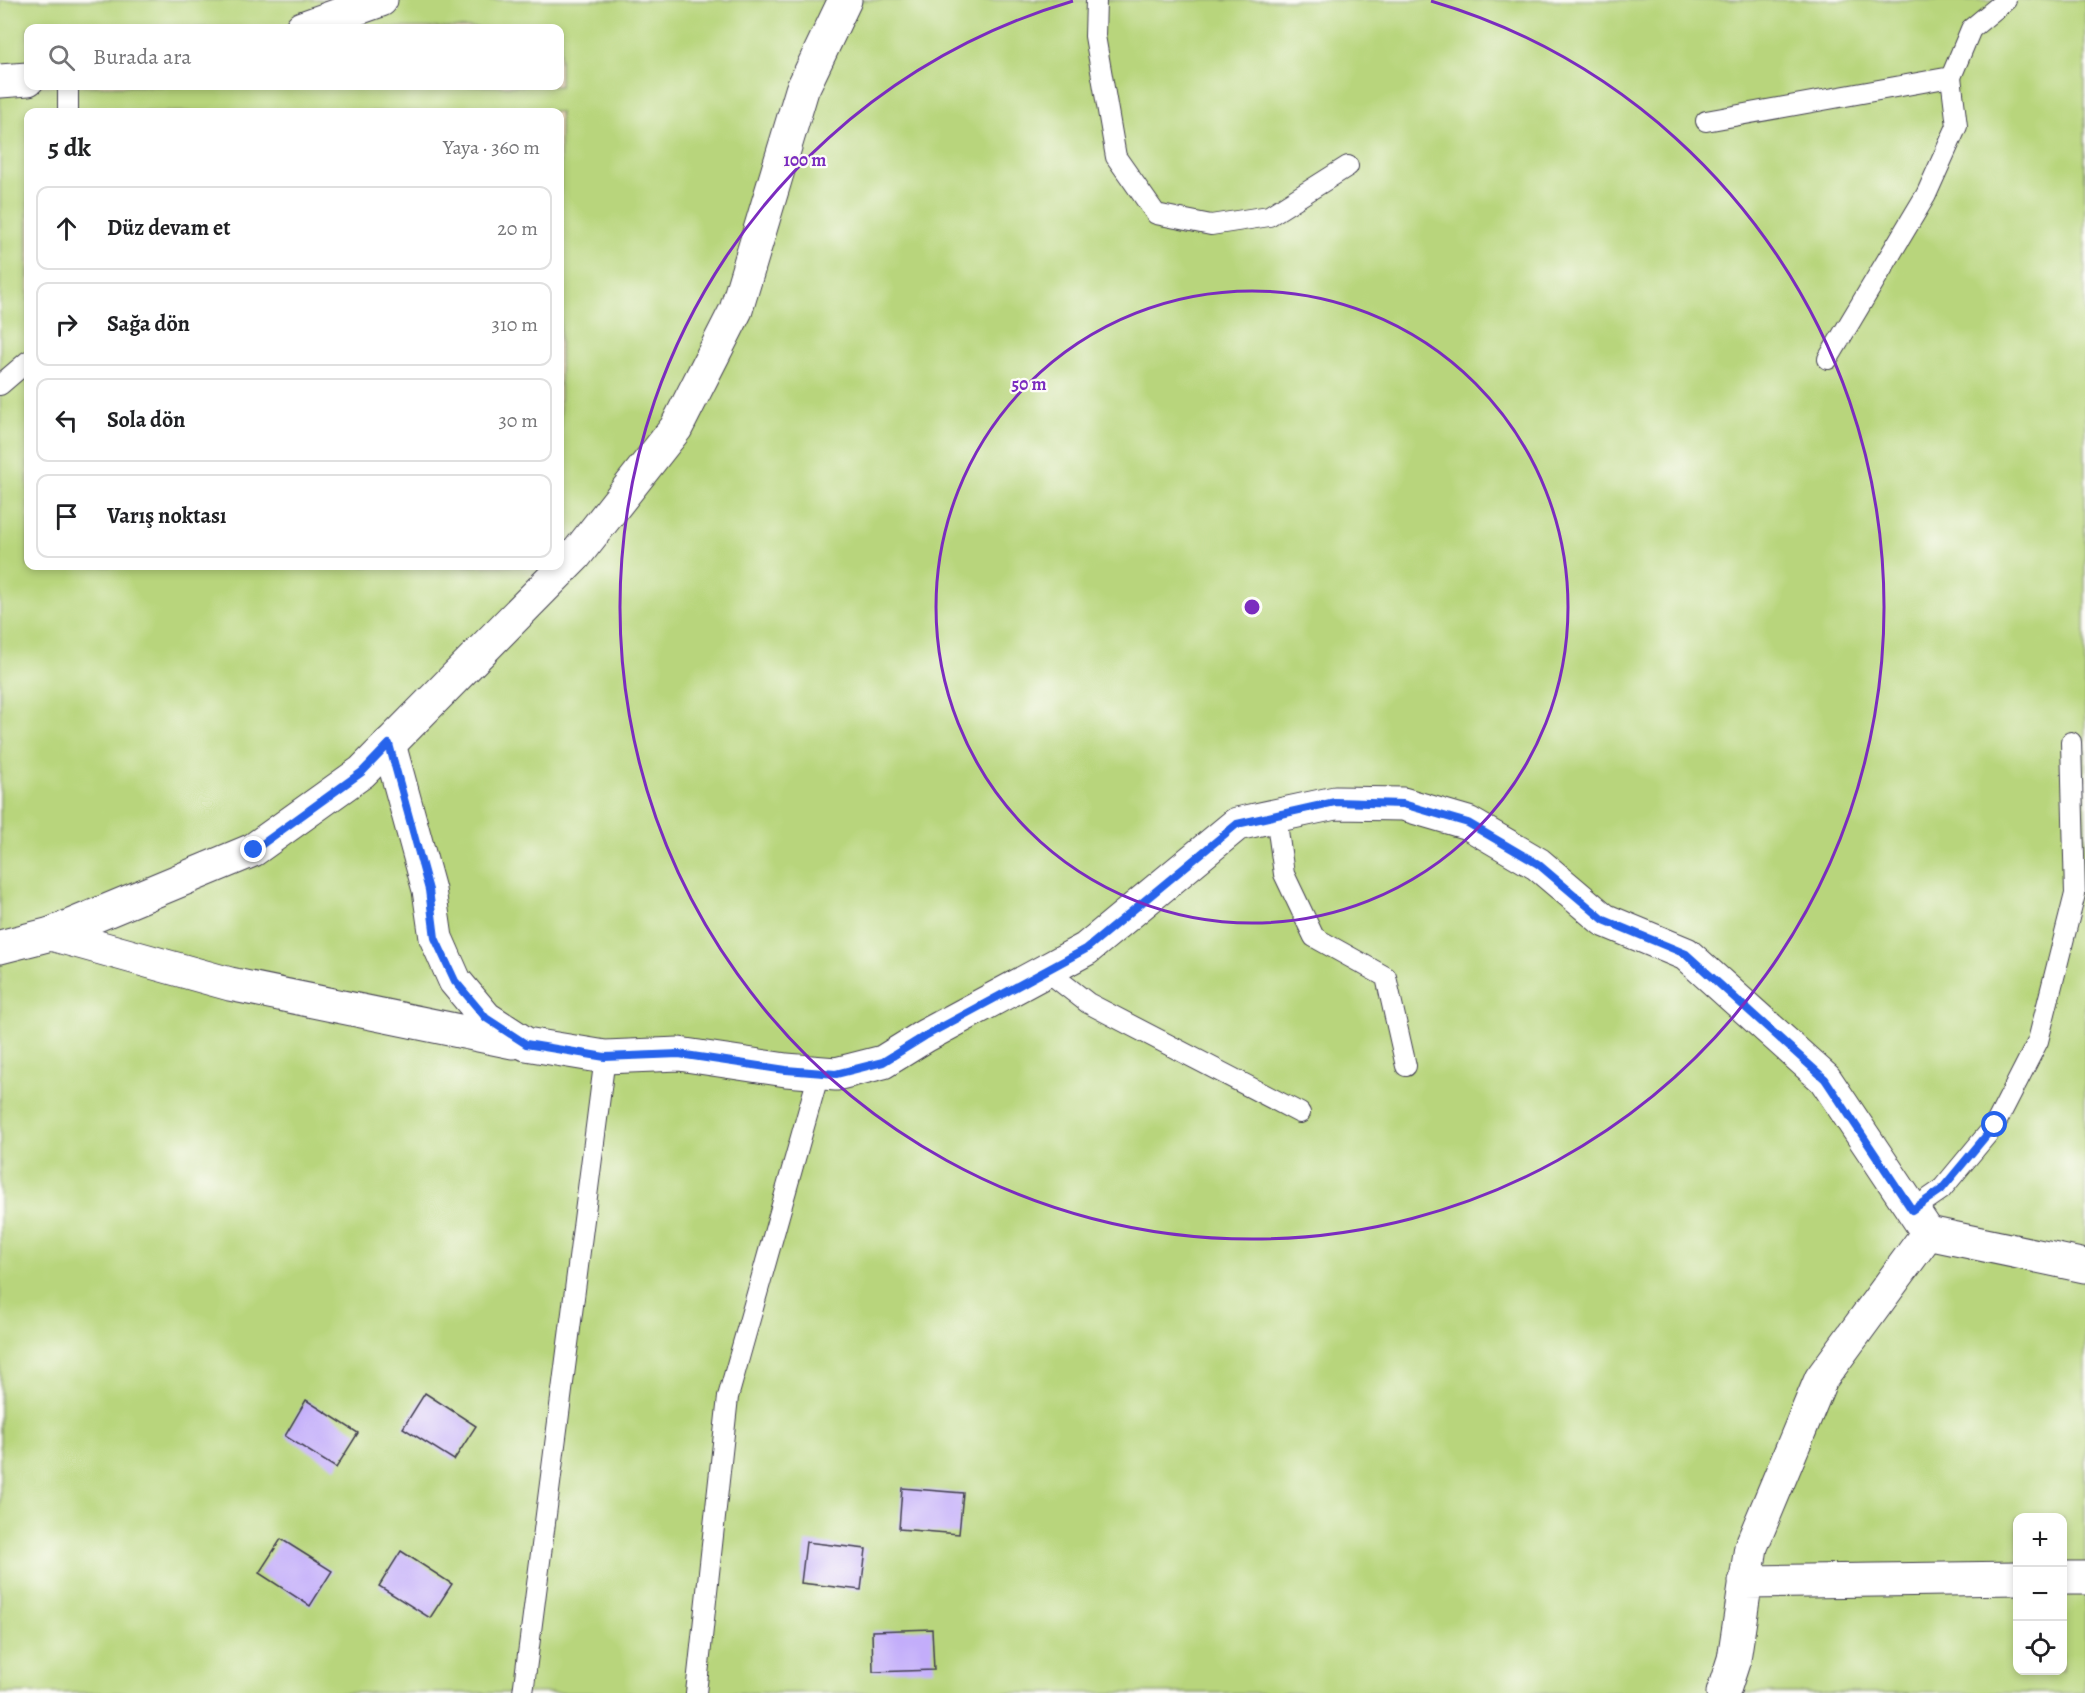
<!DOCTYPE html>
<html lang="tr">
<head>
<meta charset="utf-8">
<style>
	:root { --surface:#fff; --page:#f2f2f2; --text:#202124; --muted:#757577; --line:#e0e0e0 }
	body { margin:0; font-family:Alegreya,serif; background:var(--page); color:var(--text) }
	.controls { position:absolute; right:18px; bottom:18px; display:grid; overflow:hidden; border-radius:12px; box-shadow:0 3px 9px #0003 }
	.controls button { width:54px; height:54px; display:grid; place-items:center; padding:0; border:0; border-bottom:2px solid var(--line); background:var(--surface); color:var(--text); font:30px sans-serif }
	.stop { position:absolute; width:18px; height:18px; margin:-14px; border:4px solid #2563eb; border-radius:50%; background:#fff }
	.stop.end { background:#2563eb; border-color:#fff; box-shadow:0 2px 6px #0008 }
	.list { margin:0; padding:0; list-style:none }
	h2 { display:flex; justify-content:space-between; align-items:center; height:78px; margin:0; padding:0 24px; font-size:26px }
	h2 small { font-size:20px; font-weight:400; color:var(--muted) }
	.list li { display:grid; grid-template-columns:39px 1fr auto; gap:18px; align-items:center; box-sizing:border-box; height:84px; margin:0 12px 12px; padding:0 12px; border:2px solid var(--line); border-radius:12px }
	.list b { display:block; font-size:22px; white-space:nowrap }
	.list em { font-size:20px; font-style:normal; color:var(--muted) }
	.icon { flex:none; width:33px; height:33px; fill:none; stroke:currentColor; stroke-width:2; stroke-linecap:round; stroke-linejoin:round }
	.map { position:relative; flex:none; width:2085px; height:1693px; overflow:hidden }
	.search { position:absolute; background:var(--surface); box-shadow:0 3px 9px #0003; left:24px; top:24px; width:540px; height:66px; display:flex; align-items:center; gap:15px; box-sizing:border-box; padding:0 21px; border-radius:12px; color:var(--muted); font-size:22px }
	.panel { position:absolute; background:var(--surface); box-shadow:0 3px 9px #0003; left:24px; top:108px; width:540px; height:462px; border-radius:12px }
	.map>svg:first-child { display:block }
	.green { fill:#b8d57b; stroke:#6d7c5b; stroke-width:1.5; fill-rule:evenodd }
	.building { fill:#c3adfa }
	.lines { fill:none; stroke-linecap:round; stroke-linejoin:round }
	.service-casing { stroke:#413e4f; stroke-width:22 }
	.minor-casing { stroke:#413e4f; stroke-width:35 }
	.tertiary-casing { stroke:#413e4f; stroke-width:35 }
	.service { stroke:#fff; stroke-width:20 }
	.minor { stroke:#fff; stroke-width:33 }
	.tertiary { stroke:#fff; stroke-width:33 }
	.route { stroke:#2563eb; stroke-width:8 }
	.ring { fill:none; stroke:#7b2cbf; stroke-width:3 }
	.centre { fill:#7b2cbf; stroke:#fdfcf7; stroke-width:3 }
	.ring-label { font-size:18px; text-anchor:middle; font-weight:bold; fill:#7b2cbf; stroke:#fdfcf7; stroke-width:4.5; stroke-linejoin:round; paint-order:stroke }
</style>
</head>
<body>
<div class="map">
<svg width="2085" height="1693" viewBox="0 0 2085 1693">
	<rect width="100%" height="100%" fill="#fdfcf7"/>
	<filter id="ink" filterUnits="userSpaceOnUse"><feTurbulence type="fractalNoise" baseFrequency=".0167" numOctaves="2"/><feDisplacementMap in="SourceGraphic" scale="12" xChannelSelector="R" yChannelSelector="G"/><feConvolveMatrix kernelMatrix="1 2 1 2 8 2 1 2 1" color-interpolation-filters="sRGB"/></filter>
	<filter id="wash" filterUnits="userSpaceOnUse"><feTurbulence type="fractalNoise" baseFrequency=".008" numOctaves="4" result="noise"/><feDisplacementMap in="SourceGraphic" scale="24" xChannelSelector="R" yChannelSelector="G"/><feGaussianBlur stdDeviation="1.35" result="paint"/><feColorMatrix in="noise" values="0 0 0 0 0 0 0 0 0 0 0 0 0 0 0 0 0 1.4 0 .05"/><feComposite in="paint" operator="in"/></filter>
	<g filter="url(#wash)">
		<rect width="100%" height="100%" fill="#f3ddbf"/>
		<!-- green -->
		<path class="green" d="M 0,0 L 2085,0 L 2085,1693 L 0,1693 ZM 28,28 L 560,28 L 560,86 L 28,86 ZM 28,112 L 560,112 L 560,566 L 28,566 ZM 2018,1518 L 2062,1518 L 2062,1670 L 2018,1670 Z"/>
		<g id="blocks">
			<!-- building -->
			<path class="building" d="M 425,1393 L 476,1426 L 454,1460 L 403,1428 Z
				M 306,1400 L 358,1433 L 336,1468 L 285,1436 Z
				M 902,1488 L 963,1493 L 959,1534 L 899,1529 Z
				M 281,1539 L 332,1571 L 310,1606 L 259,1573 Z
				M 806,1542 L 866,1549 L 861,1590 L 801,1583 Z
				M 401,1551 L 452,1584 L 430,1618 L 379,1586 Z
				M 932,1629 L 934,1670 L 873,1672 L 872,1631 Z"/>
		</g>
	</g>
	<g filter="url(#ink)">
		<use href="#blocks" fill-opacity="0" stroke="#413e4f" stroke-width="1.5"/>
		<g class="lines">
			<defs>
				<path id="service" d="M 1096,0 L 1095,36 L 1116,157 L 1156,214 L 1211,225 L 1269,216 L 1348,166
					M 68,86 L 68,112
					M 1706,121 L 1951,77
					M 1828,359 L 1926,195 L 1957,126 L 1951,77 L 1971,29 L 2006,0
					M 0,385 L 28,361
					M 1276,816 L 1284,874 L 1314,937 L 1386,977 L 1406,1066
					M 1047,971 L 1088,1003 L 1300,1113
					M 1912,1210 L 1941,1190 L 1995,1125 L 2038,1041 L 2075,894 L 2071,742
					M 523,1693 L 605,1057
					M 696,1693 L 728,1397 L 819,1073"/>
				<path id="minor" d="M 302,28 L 381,0
					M 0,81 L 28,79
					M 389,744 L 429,890 L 436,938 L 455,981 L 486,1018 L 526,1044 L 605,1057 L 679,1054 L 786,1070 L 836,1074 L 883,1062 L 925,1036 L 1086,949 L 1237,824 L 1335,803 L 1403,804 L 1468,823 L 1538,864 L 1604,920 L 1686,954 L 1825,1079 L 1928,1233 L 2085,1266
					M 51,934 L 230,984 L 513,1042
					M 2062,1578 L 2085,1578
					M 1745,1582 L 2018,1578
					M 1723,1693 L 1734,1659 L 1751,1547 L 1821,1379 L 1928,1233"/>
				<path id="tertiary" d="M 0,947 L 51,934 L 253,850 L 362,772 L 575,556 L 676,428 L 736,310 L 802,90 L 845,0"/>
			</defs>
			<!-- service casing -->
			<use href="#service" class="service-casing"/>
			<!-- minor casing -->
			<use href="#minor" class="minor-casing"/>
			<!-- tertiary casing -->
			<use href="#tertiary" class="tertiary-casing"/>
			<!-- service -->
			<use href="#service" class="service"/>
			<!-- minor -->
			<use href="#minor" class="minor"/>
			<!-- tertiary -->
			<use href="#tertiary" class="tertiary"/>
		</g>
	</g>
	<g class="lines" filter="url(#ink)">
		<!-- route -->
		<path class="route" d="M 254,850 L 362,772 L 389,744 L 429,890 L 435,938 L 455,981 L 486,1018 L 526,1044 L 605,1057 L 679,1054 L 786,1070 L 836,1074 L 883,1062 L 925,1036 L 1086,949 L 1237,824 L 1335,802 L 1403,804 L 1468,823 L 1538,864 L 1604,920 L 1686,954 L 1825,1079 L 1912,1210 L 1941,1190 L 1995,1125"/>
	</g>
	<!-- distance rings -->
	<g class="ring">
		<circle cx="1252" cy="607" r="316"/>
		<path d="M1431 1A632 632 0 1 1 1073 1"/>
	</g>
	<circle cx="1252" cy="607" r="9" class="centre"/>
	<g class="ring-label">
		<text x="805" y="166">100 m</text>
		<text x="1029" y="390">50 m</text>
	</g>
</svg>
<div class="controls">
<button>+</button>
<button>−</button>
<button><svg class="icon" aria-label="locate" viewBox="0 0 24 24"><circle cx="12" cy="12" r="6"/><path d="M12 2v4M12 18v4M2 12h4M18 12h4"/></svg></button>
</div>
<div class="stop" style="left:1995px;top:1125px"></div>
<div class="stop end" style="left:254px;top:850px"></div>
<div class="search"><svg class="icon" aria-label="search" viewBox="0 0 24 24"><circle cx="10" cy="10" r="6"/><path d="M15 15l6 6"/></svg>Burada ara</div>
<section class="panel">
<h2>5 dk<small>Yaya · 360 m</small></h2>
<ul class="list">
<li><svg class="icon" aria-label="ahead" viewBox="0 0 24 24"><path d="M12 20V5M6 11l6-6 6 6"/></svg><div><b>Düz devam et</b></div><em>20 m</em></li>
<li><svg class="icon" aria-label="right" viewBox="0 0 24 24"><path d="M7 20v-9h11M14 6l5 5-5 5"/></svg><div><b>Sağa dön</b></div><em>310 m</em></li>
<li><svg class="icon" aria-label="left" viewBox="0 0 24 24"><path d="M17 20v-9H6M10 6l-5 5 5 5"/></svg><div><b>Sola dön</b></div><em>30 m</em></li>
<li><svg class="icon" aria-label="arrive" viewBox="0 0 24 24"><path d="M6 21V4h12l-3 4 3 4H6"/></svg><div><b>Varış noktası</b></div></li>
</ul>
</section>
</div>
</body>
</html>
